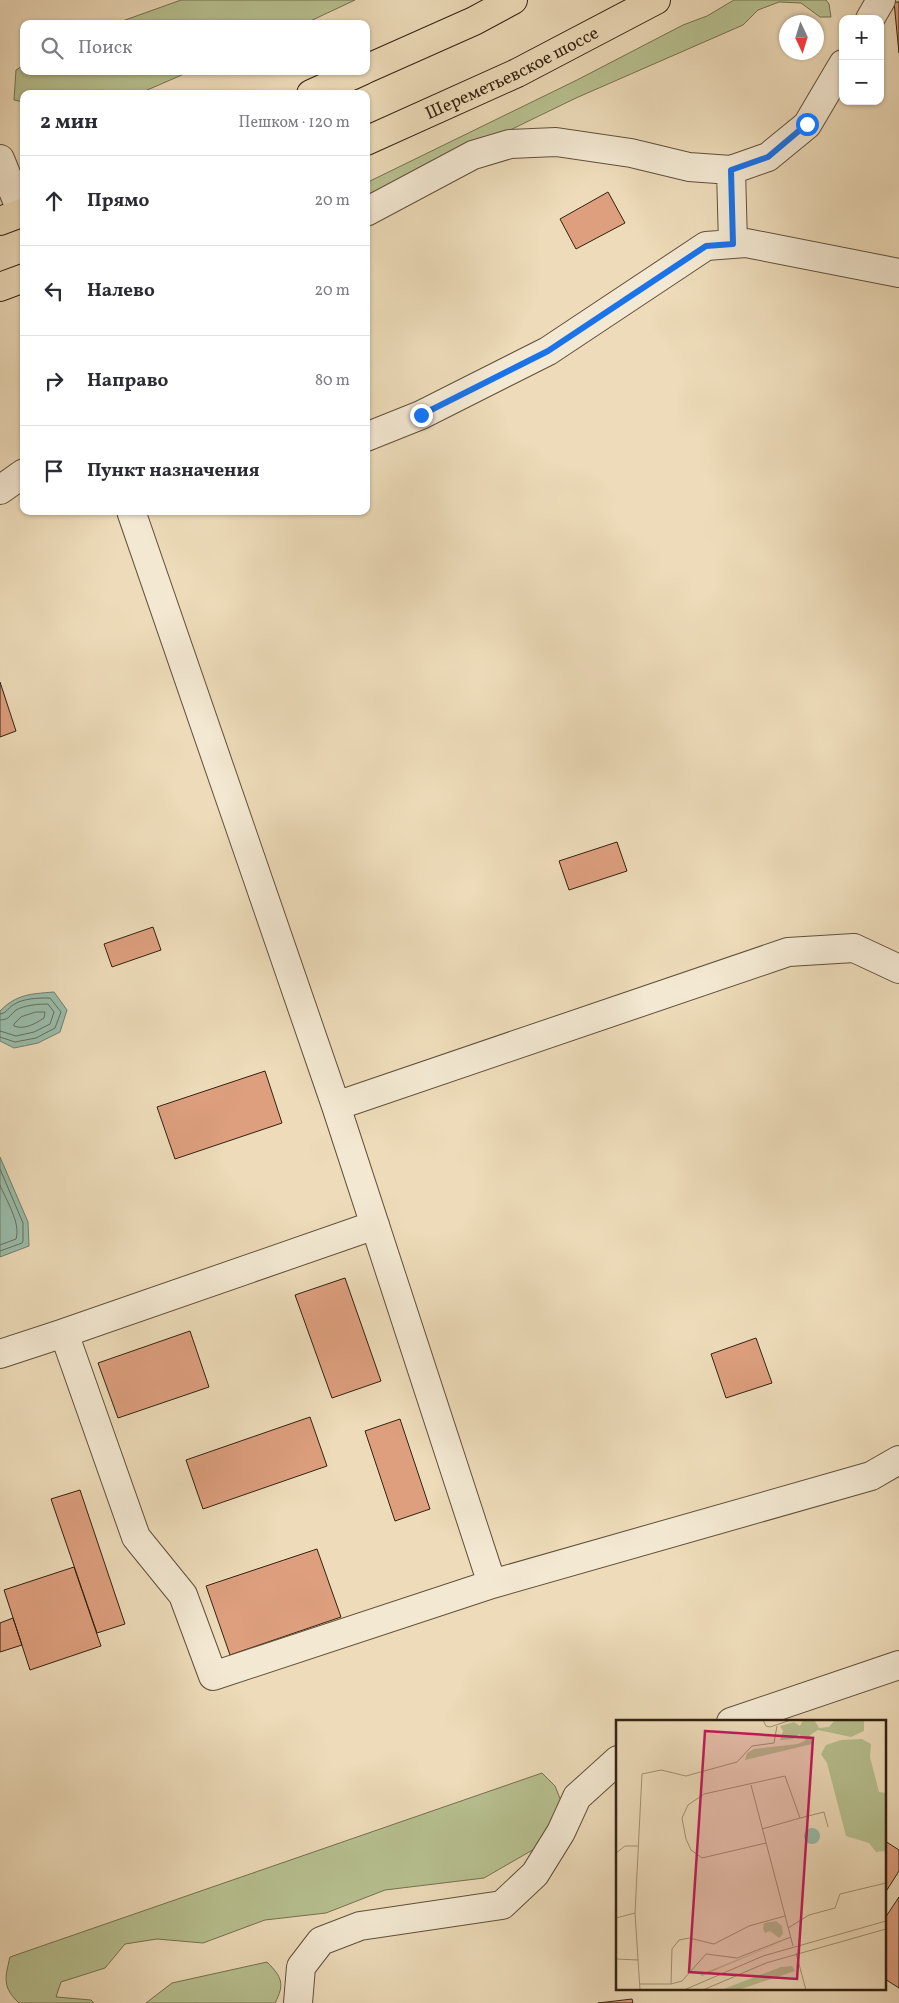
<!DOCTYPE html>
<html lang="ru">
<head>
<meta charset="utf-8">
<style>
	:root { --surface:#fff; --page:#f7f7f7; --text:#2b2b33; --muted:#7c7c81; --line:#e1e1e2 }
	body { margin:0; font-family:Vollkorn,serif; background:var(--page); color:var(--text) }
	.controls { position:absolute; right:15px; top:15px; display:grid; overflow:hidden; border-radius:10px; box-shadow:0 1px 4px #0004 }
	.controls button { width:45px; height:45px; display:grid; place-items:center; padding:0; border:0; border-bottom:1px solid var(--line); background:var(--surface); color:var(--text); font:25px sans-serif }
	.compass { position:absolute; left:779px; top:15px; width:45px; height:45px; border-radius:50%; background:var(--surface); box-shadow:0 1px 4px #0004; rotate:176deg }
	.stop { position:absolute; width:15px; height:15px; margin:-11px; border:4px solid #1a73e8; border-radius:50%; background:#fff }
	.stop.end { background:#1a73e8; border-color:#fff; box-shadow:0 1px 5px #0008 }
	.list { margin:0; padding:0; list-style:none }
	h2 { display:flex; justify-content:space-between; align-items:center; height:65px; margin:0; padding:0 20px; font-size:21px }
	h2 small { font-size:16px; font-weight:400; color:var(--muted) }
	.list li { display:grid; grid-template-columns:32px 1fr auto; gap:15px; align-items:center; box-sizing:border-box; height:90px; padding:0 20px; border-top:1px solid var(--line) }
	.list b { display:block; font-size:19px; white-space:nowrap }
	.list em { font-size:16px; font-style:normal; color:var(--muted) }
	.icon { flex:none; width:28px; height:28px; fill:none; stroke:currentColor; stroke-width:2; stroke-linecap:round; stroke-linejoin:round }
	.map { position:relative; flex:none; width:899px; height:2003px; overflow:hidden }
	.search { position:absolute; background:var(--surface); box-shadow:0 1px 4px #0004; left:20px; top:20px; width:350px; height:55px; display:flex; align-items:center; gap:12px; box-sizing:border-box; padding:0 18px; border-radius:10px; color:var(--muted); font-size:19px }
	.panel { position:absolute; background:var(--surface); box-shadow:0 1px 4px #0004; left:20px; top:90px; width:350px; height:425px; border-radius:10px }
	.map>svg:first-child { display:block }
	.green { fill:#b7c090; stroke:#747150 }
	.water { fill:#9abcaa; stroke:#707e6c }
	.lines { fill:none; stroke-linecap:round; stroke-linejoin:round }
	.shore { stroke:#666f5d; stroke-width:1 }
	.building { fill:#dd9f7e; stroke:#322210 }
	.minor-casing { stroke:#61503a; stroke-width:30 }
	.major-casing { stroke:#322210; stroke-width:30 }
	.minor { stroke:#f3e8d2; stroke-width:28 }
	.major { stroke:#eddbb9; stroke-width:28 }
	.route { stroke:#1a73e8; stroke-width:6 }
	.labels { text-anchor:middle; stroke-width:4; stroke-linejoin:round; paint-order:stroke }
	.street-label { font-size:18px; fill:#322210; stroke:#f3e8d2 }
	.inset-road { fill:none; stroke:#a29175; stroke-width:1 }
	.view { fill:#c2185b; fill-opacity:0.15; stroke:#c2185b; stroke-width:2.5 }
	.inset-edge { fill:none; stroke:#322210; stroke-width:2.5 }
</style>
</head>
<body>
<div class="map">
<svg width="899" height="2003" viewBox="0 0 899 2003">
	<rect width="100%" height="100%" fill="#eddbb9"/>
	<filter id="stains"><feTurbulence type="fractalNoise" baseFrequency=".004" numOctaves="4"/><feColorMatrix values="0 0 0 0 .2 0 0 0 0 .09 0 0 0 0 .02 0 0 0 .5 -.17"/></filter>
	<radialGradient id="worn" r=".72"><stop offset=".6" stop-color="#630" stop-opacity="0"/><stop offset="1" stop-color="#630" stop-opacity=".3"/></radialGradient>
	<!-- green -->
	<path class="green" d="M 181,0 L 355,0 L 304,24 L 114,24 Z
		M 734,0 L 826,0 L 829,4 L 831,17 L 820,17 L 801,3 L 779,2 L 758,10 L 743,25 L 576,98 L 366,200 L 366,183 L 577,80 L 683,25 L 707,16 Z
		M 24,65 L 24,71 L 191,71 L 138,94 L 24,94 L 24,102 L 14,100 L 16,70 Z
		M 542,1773 L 555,1786 L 561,1801 L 543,1844 L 484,1878 L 385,1890 L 326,1913 L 265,1920 L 203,1943 L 157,1939 L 125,1944 L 105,1968 L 61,1982 L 56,1997 L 91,2000 L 94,2003 L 19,2003 C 2,1987 5,1978 10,1957 Z
		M 267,1962 C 282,1977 285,1984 275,2003 L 146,2003 L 172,1983 Z"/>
	<!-- water -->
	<path class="water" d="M 54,992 L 67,1010 L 60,1032 L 38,1043 L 14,1048 L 0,1041 L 0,1011 C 17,994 30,994 54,992 Z
		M 0,1157 L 28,1222 L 29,1246 L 0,1257 Z"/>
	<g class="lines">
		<!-- shore -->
		<path class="shore" d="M 36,1012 L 45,1012 L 44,1018 C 35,1024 24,1030 14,1026 L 14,1024 L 21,1017 Z
			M 0,1014 C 7,1013 8,1008 13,1005 C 23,998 39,998 50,998 L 61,1012 L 55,1028 L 36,1038 L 15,1042 L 0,1037
			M 0,1020 C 9,1020 10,1015 16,1010 C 25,1005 39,1004 48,1004 L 54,1012 L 50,1024 L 34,1032 L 16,1036 L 0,1031
			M 0,1169 L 23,1223 L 23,1241 L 22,1243 L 0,1251
			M 0,1185 C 6,1200 21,1223 16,1239 L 0,1245"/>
	</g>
	<!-- building -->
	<path class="building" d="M 894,2 L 899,2 L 899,53 Z
		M 608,192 L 625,223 L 576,249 L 560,219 Z
		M 0,682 L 16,731 L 0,737 Z
		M 617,842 L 627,871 L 569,890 L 559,861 Z
		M 153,927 L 161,950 L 112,967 L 104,944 Z
		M 265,1071 L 282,1123 L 175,1159 L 157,1107 Z
		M 345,1278 L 381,1381 L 332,1398 L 295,1295 Z
		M 190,1331 L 209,1387 L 118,1418 L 98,1363 Z
		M 756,1338 L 772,1383 L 726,1398 L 711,1354 Z
		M 310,1417 L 327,1466 L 203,1509 L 186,1460 Z
		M 400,1419 L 430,1509 L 395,1521 L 365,1431 Z
		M 80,1490 L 125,1624 L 97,1633 L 51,1499 Z
		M 317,1549 L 341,1617 L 230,1655 L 206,1586 Z
		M 74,1567 L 101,1646 L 30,1670 L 4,1590 Z
		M 13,1618 L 22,1645 L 0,1652 L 0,1623 Z
		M 885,1841 L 899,1850 L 899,1871 L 885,1893 Z
		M 899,1897 L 899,1988 L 885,1979 L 885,1918 Z
		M 632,1999 L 633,2003 L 598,2003 Z"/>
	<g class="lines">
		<defs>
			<path id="minor" d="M 870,19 L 881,0
				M 0,159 L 22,213
				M 731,170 L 733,244
				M 366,212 L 473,155 L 510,144 L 556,142 L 631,153 L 689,167 L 731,170 L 768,157 L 807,125 L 843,64
				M 366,437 L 421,415 L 548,351 L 706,246 L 746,243 L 899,273
				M 0,490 L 24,473
				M 131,511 L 336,1106 L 492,1584
				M 336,1106 L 788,952 L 854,948 L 899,969
				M 375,1225 L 64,1333 L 136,1537 L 183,1595 L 213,1676 L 492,1584 L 871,1476 L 899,1460
				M 0,1354 L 64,1333
				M 731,1722 L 899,1665
				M 298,2003 L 301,1967 L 321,1941 L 360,1926 L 502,1905 L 535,1874 L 561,1832 L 577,1797 L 618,1760"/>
			<g id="major">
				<path d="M 366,69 L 474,21 L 513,0"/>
				<path d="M 311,94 L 362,71"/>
				<path id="s1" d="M 366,141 L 517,73 L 656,0"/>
				<path d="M 0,221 L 24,212"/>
				<path d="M 0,287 L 24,278"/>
			</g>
		</defs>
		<!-- minor casing -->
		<use href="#minor" class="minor-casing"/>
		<!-- major casing -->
		<use href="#major" class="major-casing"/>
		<!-- minor -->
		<use href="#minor" class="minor"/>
		<!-- major -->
		<use href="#major" class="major"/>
	</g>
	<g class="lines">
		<!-- route -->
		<path class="route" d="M 421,415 L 548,351 L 706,246 L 733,244 L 731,170 L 768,157 L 807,124"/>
	</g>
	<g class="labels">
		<!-- street labels -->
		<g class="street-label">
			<text dy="6" stroke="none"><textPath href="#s1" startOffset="161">Шереметьевское шоссе</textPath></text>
		</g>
	</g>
	<!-- overview -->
	<g transform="translate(616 1720)">
		<rect width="270" height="270" fill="#eddbb9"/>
		<path d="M 187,0 L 199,1 L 203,8 L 213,7 L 218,1 L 248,0 L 248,11 L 235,17 L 202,10 L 194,15 L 196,24 L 129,40 L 131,33 L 138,29 L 182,24 L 190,20 L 183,14 L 177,19 L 164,20 L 167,11 L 164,6 L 178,2 L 184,6 ZM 246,19 L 255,24 L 254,37 L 263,72 L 270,73 L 270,131 L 260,132 L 253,123 L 230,116 L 211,43 L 205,34 L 210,25 L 225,20 ZM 160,201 L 166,206 L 167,214 L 163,218 L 154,211 L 149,213 L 147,209 L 148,203 ZM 168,221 L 86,256 L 81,252 L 90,252 ZM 165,247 L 176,246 L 179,251 L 122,270 L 105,270 Z" fill="#b7c090"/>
		<path d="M188 116a8 8 0 1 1 16 0a8 8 0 1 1-16 0Z" fill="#9abcaa"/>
		<path class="inset-road" d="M 147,0 L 150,6 L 154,7 L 175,0M 135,65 L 177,226M 184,98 L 208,92 L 212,107M 146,109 L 184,98 L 169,56 L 88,74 L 72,85 L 66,98 L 70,119 L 75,130 L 86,138 L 150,123M 0,133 L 9,126 L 22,126M 0,198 L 19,193M 172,208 L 193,195 L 219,188 L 224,174 L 270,163M 180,233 L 190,270M 0,239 L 22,240M 24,264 L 55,264 L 56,229 L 63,220 L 73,218 L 98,224 L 133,206 L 169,196M 55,264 L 66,261 L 90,234 L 121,238 L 175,217M 24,270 L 19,193 L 26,54 L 45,50 L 70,56 L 121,42 L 136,26 L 158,23 L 161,6M 68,270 L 147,236 L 270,201M 87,270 L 150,243 L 270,209"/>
		<path class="view" d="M 89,11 L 197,18 L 181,259 L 73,252 Z"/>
		<rect width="270" height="270" class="inset-edge"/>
	</g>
	<rect width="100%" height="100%" filter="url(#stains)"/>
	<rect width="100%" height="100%" fill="url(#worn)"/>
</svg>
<div class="controls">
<button>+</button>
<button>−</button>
</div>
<svg class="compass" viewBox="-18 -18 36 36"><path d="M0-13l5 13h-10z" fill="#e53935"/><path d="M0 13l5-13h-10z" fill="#7c7c81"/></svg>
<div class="stop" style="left:807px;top:124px"></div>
<div class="stop end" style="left:421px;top:415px"></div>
<div class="search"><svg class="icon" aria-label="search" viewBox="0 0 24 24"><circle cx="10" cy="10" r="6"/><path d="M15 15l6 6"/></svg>Поиск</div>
<section class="panel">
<h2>2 мин<small>Пешком · 120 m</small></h2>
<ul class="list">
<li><svg class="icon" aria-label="ahead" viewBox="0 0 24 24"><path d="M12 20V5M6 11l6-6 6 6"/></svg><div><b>Прямо</b></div><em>20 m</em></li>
<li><svg class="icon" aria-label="left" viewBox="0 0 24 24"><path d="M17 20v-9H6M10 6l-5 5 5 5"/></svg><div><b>Налево</b></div><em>20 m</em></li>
<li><svg class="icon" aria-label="right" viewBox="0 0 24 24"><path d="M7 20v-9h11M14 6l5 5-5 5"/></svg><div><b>Направо</b></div><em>80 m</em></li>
<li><svg class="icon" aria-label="arrive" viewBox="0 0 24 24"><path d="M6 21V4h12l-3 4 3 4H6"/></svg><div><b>Пункт назначения</b></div></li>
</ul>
</section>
</div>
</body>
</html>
